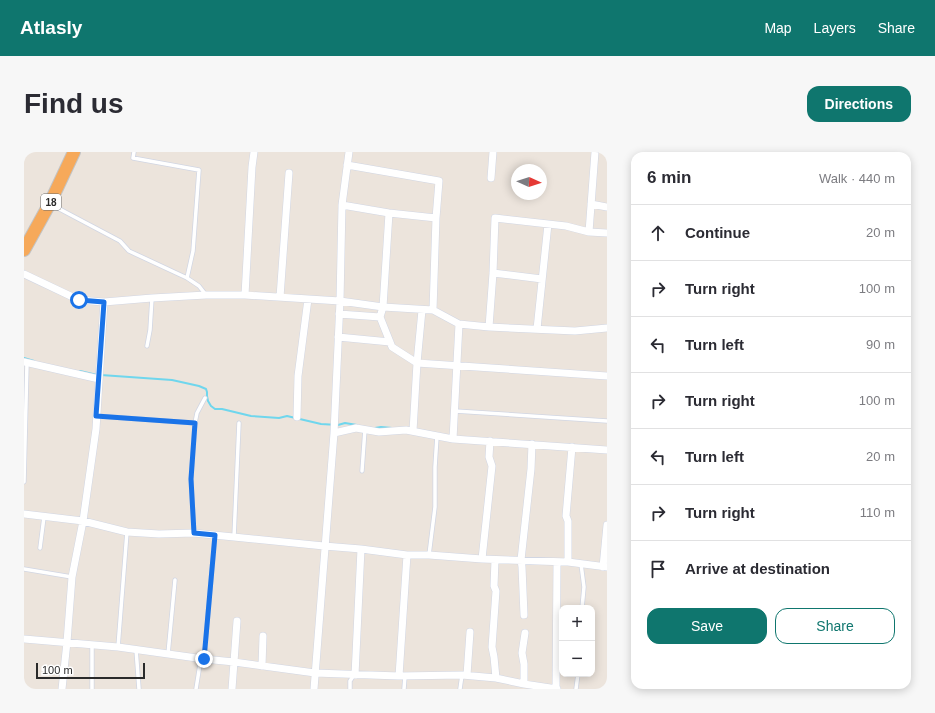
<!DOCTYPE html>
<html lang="en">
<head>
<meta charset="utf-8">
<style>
	:root { --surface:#fff; --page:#f7f7f7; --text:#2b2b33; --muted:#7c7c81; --line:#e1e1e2; --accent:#0f766e }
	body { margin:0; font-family:Helvetica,sans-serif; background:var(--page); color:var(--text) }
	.controls { position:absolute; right:12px; bottom:12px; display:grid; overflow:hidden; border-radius:8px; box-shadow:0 2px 10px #0003 }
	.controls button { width:36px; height:36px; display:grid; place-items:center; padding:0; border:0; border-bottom:1px solid var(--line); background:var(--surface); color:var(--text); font:20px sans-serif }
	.compass { position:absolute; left:487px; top:12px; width:36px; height:36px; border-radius:50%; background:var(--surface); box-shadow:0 2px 10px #0003; rotate:93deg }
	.scale { position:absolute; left:12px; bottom:10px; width:109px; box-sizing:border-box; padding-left:4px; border:2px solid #2a2a2a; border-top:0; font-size:11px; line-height:14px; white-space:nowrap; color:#2a2a2a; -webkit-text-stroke:3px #fff; paint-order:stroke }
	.stop { position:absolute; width:12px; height:12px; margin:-9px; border:3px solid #1a73e8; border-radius:50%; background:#fff }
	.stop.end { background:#1a73e8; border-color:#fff; box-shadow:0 1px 4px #0008 }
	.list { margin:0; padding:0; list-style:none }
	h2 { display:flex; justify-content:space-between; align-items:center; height:52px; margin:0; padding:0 16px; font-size:17px }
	h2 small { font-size:13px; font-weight:400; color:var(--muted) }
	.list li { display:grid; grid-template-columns:26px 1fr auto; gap:12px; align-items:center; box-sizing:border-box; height:56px; padding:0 16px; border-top:1px solid var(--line) }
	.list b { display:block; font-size:15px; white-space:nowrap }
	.list em { font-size:13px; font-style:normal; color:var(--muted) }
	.actions { display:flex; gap:8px; padding:12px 16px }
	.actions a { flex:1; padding:9px 0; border:1px solid var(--accent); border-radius:12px; text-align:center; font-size:14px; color:var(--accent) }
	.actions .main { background:var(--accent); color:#fff }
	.icon { flex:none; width:22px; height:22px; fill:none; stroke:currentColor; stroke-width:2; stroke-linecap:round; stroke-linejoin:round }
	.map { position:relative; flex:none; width:583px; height:537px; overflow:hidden; border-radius:12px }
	header { display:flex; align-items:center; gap:24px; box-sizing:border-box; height:56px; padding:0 20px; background:var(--accent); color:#fff }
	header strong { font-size:19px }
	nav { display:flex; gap:22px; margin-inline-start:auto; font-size:14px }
	.intro { display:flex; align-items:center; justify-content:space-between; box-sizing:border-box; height:96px; padding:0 24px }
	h1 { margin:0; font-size:28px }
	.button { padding:10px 18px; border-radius:12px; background:var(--accent); color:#fff; font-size:14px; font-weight:700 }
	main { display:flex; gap:24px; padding:0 24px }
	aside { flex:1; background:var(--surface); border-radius:12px; box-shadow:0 2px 10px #0003 }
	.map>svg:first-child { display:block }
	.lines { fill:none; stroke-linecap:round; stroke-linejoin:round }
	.stream { stroke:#6fd6ed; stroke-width:2 }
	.service-casing { stroke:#d1d6e3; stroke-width:5 }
	.minor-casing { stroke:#d1d6e3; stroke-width:8 }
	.trunk-casing { stroke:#c3c3c3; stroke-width:14 }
	.service { stroke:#fff; stroke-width:3.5 }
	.minor { stroke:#fff; stroke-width:7 }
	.trunk { stroke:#f6a95a; stroke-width:12 }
	.route { stroke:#1a73e8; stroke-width:5 }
	.labels { text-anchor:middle; stroke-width:3; stroke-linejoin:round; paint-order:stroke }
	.shield { fill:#fff; stroke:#6a6a6a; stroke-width:1 }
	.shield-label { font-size:10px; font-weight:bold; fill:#2a2a2a }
</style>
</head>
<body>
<header>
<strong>Atlasly</strong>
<nav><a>Map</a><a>Layers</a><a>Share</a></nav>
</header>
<div class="intro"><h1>Find us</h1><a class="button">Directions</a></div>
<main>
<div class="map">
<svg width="583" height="537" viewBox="0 0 583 537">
	<rect width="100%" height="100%" fill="#ece4dc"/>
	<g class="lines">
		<!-- stream -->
		<path class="stream" d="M 0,206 L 10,209
			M 56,219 L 73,223
			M 77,223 L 148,228 L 175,234 L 182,237 L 183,240 L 183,244 L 184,249 L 187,254 L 191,257 L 198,257 L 227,264 L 255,266 L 263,264 L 297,272 L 314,273 L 321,271 L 333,273
			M 351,276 L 357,275 L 368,276"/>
		<defs>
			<path id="service" d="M 110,0 L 109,6 L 175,18 L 169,99 L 163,126
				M 28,53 L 96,89 L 105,99 L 163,126 L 175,134 L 182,143
				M 123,194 L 126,178 L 128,146
				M 431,259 L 583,269
				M 73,264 L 171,271 L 167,327 L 170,381
				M 171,271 L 173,261 L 181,246
				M 338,319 L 341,277
				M 0,330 L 3,211
				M 210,385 L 215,271
				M 16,396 L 20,365
				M 405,403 L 411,355 L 411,315 L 413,284
				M 557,412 L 560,435 L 558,456
				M 0,417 L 48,425
				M 94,495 L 103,380
				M 112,497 L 115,537
				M 144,502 L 151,428
				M 180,507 L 191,383
				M 68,537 L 68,493
				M 172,537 L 177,506
				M 326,537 L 326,529 L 330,523
				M 380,537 L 381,524
				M 436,537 L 438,523
				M 552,537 L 554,522"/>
			<path id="minor" d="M 323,13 L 415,29 L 412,66 L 409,158
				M 467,26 L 469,0
				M 567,52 L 583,55
				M 318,53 L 365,61 L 412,66
				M 365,61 L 359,155 L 356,165 L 368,195 L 393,211 L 583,224
				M 565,80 L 571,0
				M 469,121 L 518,127
				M 0,122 L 55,148 L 80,150 L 128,146 L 182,143 L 221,143 L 316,149 L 359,155 L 409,158 L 435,172 L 465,175 L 551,179 L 583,176
				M 221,143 L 228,15 L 230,0
				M 256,145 L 265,21
				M 315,162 L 356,165
				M 465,175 L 469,121 L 471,66 L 542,74 L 565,80 L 583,81
				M 513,177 L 524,72
				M 314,185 L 366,190
				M 0,210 L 75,227
				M 273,265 L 274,224 L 284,147
				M 389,279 L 393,211 L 398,158
				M 310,281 L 332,276 L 355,280 L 382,278 L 429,287 L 583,298
				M 429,287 L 435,172
				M 0,362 L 59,369 L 103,380 L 135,382 L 170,381 L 300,394 L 337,397 L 383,403 L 405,403 L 458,407 L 544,410 L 583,415
				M 458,407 L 468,314 L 465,305 L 466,289
				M 471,408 L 470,434 L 472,439 L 468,495 L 470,505 L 472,526
				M 544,410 L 544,369 L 542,364 L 548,295
				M 579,415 L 583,373
				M 500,463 L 498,415 L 497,408 L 507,317 L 508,292
				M 0,487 L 94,495 L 180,507 L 210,510 L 291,521 L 375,524 L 438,523 L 472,526 L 500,532 L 533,537
				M 238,514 L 239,484
				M 331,523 L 337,397
				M 443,523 L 446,480
				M 375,524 L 383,403
				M 500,532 L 500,512 L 498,501 L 501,481
				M 38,537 L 43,490 L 48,425 L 59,369 L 72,277 L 80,150
				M 208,537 L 213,469
				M 290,537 L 310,281 L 316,149 L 318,53 L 325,0
				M 532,537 L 533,411"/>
			<path id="trunk" d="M 0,98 L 26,51 L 50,0"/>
		</defs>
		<!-- service casing -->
		<use href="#service" class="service-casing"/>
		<!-- minor casing -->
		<use href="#minor" class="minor-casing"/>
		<!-- trunk casing -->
		<use href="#trunk" class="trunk-casing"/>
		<!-- service -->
		<use href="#service" class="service"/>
		<!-- minor -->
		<use href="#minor" class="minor"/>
		<!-- trunk -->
		<use href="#trunk" class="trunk"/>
	</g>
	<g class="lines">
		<!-- route -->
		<path class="route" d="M 55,148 L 80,150 L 72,264 L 171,271 L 167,327 L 170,381 L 191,383 L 180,507"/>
	</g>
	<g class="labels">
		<!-- shield labels -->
		<rect class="shield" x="17" y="42" width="20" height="16" rx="3"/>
		<g class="shield-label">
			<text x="27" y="54">18</text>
		</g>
	</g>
</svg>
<div class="controls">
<button>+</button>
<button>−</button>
</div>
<svg class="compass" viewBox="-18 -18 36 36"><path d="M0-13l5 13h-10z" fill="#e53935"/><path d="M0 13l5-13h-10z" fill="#7c7c81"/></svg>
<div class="scale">100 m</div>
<div class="stop" style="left:55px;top:148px"></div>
<div class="stop end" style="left:180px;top:507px"></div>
</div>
<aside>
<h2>6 min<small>Walk · 440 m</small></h2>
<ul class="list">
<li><svg class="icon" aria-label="ahead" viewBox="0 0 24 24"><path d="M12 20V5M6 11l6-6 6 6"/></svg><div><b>Continue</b></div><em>20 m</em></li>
<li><svg class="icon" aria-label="right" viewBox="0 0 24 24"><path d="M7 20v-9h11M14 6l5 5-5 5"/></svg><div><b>Turn right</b></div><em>100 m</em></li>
<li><svg class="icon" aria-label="left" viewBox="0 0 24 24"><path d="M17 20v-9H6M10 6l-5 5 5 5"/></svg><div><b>Turn left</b></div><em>90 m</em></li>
<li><svg class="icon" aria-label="right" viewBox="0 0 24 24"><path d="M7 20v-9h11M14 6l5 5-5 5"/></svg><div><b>Turn right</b></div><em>100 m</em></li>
<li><svg class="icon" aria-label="left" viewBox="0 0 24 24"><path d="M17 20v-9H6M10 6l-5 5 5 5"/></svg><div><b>Turn left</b></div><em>20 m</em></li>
<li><svg class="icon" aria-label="right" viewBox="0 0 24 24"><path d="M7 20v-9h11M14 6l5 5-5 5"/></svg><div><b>Turn right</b></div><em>110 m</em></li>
<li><svg class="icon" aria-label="arrive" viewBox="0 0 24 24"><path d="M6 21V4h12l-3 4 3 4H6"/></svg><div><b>Arrive at destination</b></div></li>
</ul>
<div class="actions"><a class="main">Save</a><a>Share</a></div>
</aside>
</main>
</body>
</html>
